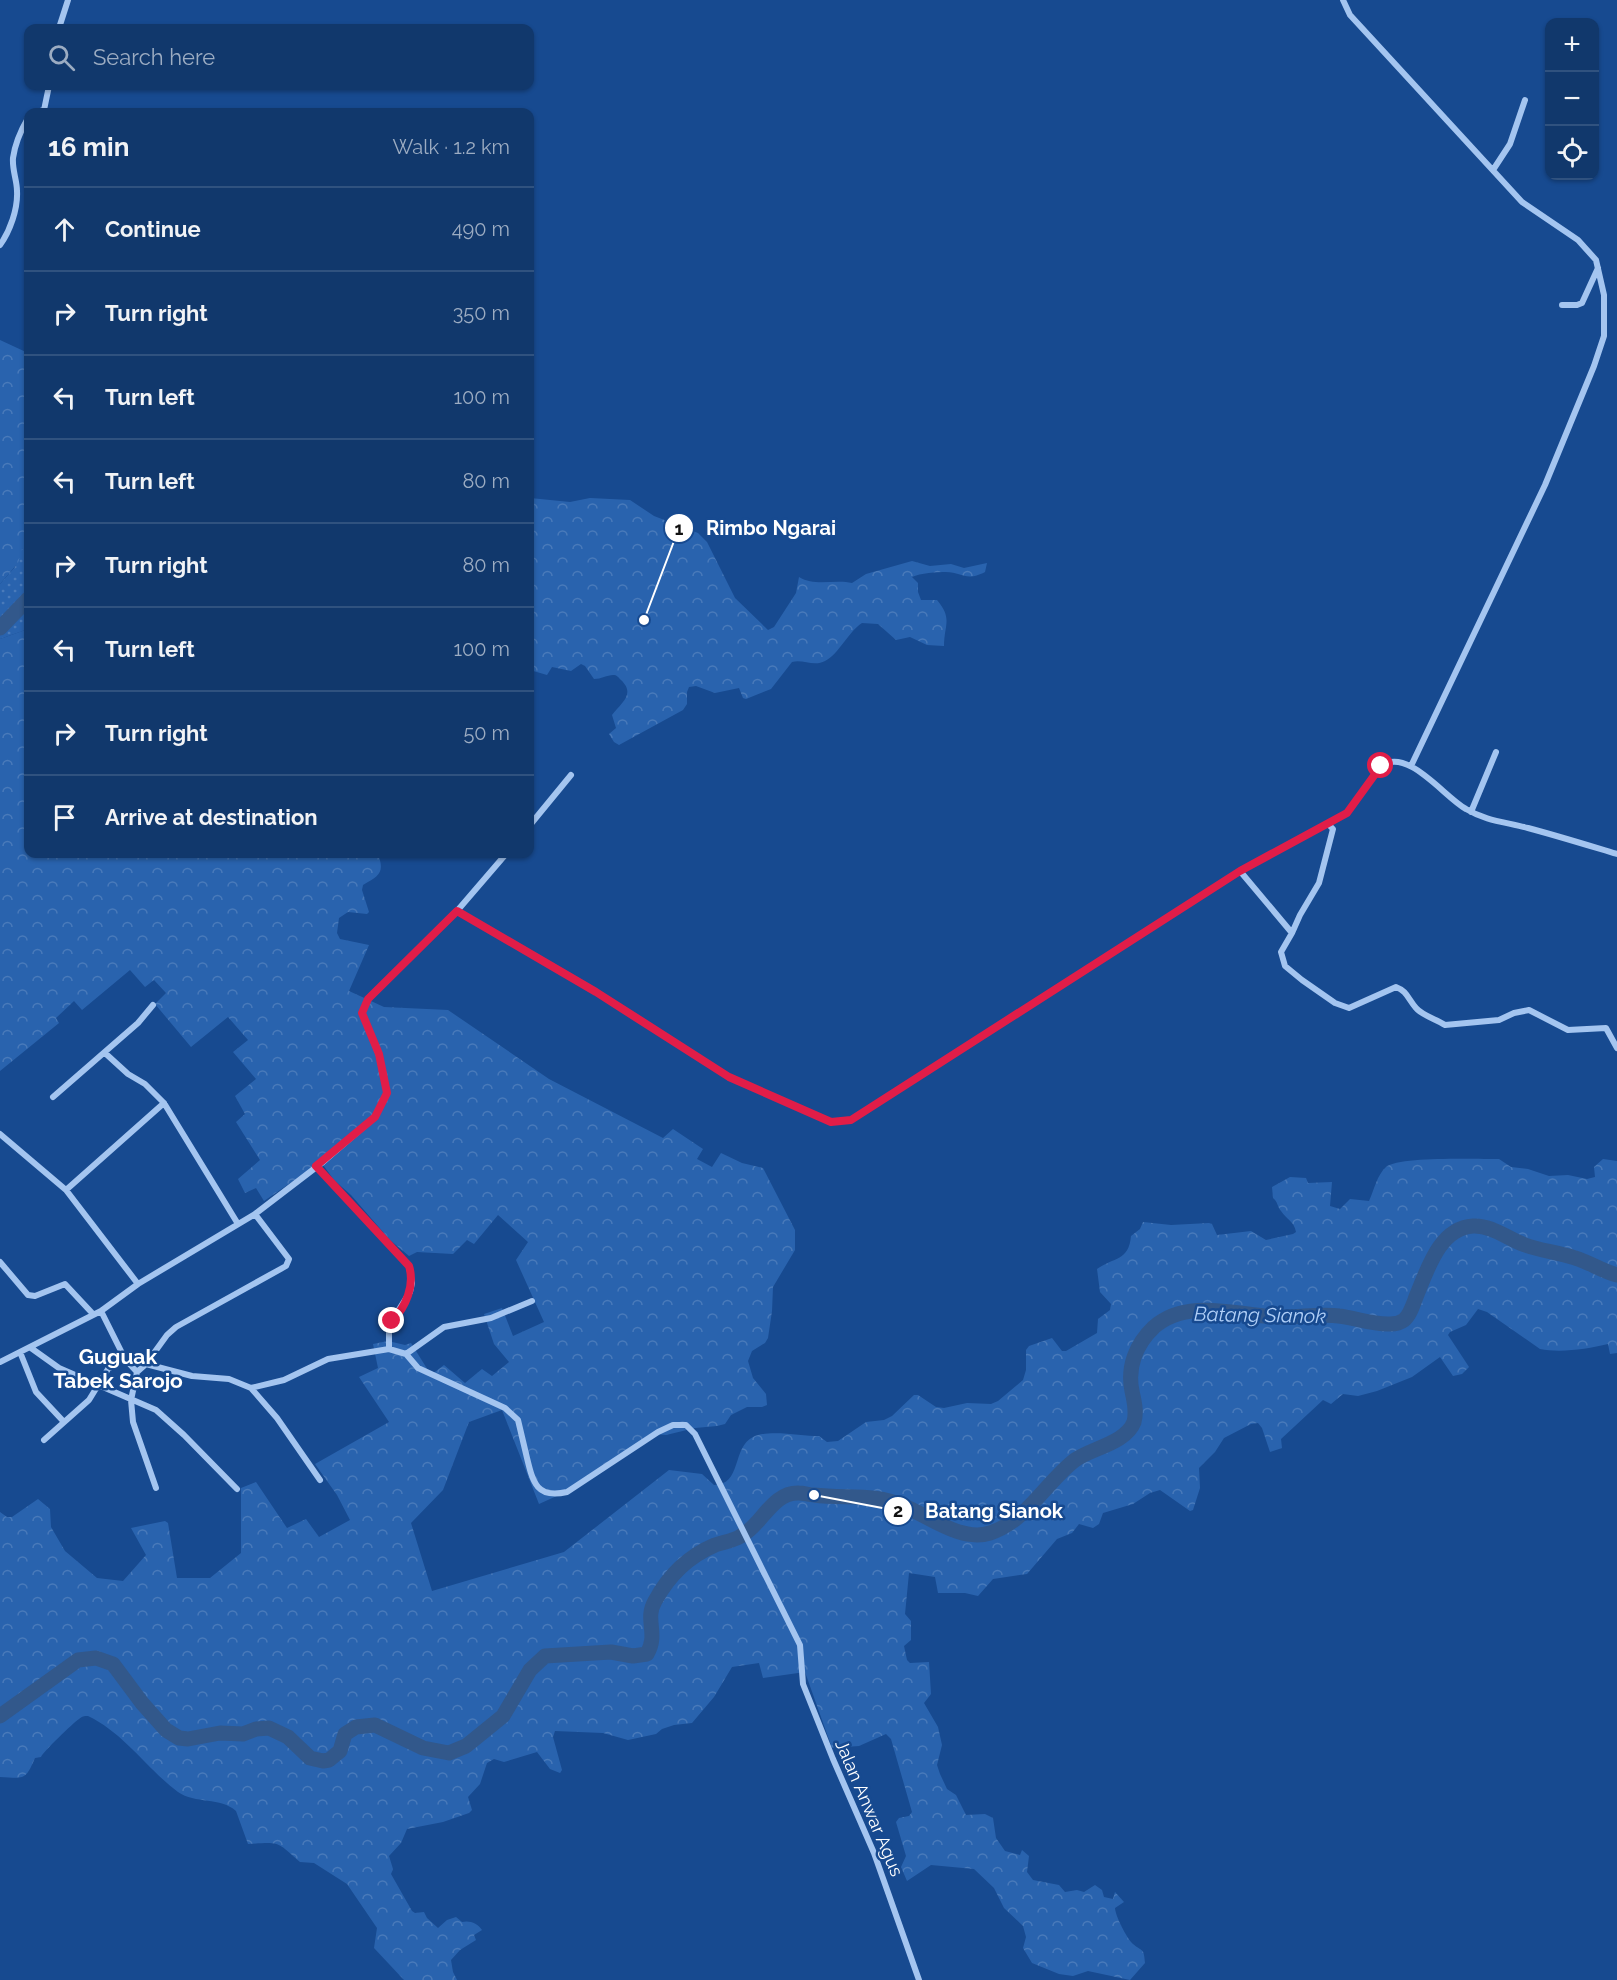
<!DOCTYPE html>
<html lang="en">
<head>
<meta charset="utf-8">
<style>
	:root { --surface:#11386c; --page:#1e4374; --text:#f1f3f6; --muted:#9cacc2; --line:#30527f }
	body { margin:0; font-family:Raleway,sans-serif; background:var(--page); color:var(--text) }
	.controls { position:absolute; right:18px; top:18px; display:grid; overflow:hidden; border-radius:12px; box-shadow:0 2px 4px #0004 }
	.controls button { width:54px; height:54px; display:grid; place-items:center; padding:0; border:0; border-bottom:2px solid var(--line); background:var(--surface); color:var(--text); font:30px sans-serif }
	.stop { position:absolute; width:18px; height:18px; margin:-14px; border:4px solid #e11d48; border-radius:50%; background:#fff }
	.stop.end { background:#e11d48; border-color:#fff; box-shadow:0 2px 6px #0008 }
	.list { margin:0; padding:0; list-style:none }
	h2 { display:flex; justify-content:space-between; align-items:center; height:78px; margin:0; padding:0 24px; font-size:26px }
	h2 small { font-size:20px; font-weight:400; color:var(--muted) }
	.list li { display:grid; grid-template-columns:39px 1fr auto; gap:18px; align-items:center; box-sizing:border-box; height:84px; padding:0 24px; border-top:2px solid var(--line) }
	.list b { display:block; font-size:22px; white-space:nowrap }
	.list em { font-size:20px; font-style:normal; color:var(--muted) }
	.icon { flex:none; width:33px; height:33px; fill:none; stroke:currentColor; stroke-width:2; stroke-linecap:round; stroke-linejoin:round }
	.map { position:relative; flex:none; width:1617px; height:1980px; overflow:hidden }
	.search { position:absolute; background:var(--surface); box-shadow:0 2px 4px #0004; left:24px; top:24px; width:510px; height:66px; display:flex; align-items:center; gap:15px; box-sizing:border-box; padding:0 21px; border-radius:12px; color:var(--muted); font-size:22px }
	.panel { position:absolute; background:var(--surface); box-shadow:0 2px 4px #0004; left:24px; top:108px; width:510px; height:750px; border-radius:12px }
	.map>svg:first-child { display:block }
	.grass { fill:url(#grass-dots) }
	.forest { fill:url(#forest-crowns) }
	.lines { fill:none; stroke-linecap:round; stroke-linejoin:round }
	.river { stroke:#32588b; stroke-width:15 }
	.minor { stroke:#a4c5f0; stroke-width:6 }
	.route { stroke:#e11d48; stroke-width:8 }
	.labels { text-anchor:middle; stroke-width:5; stroke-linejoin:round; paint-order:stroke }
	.street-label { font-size:18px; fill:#fff; stroke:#174a90 }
	.water-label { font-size:20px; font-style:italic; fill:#b0cff7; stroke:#174a90 }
	.quarter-label { font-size:21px; font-weight:bold; fill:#fff; stroke:#174a90 }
	.leader { fill:none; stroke:#fff; stroke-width:2 }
	.callout-dot { fill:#fff; stroke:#174a90; stroke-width:2 }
	.mark-label { font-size:18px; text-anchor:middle; font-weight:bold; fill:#111 }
	.callout-label { font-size:20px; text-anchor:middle; font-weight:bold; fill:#fff; stroke:#174a90; stroke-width:5; stroke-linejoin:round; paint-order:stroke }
</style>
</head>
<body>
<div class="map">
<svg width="1617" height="1980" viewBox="0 0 1617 1980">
	<defs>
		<pattern id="grass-dots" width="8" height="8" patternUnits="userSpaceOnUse" patternTransform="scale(1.5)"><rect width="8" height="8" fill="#2963ae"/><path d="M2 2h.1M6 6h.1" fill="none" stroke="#497aba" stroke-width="1.8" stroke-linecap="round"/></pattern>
		<pattern id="forest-crowns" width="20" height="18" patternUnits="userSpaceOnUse" patternTransform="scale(1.5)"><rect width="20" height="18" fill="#2963ae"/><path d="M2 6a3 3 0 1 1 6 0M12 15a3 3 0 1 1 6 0" fill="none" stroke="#497aba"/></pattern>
	</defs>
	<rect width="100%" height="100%" fill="#174a90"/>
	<!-- grass -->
	<path class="grass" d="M 28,546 L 28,629 L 0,639 L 0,584 L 15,567 L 21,549 Z"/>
	<!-- forest -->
	<path class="forest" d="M 0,340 L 28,353 L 28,546 L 22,549 L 18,563 L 0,584 Z
		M 530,498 L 570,502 L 590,498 L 630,500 L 654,516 L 698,533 L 707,542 L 735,598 L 768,630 L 774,627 L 796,593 L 799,577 C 815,587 835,579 852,583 L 866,574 L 912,561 L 930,566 L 951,564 L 964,568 L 987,563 L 985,572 C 966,582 962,572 946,572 C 937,572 920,573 912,577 L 918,583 L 918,592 L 921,600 L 937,600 C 953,619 944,625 944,646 L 927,645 L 910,637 L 896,640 L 878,624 L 862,623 C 848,632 839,654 825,661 C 814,667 803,659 792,662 L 771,689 L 746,699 L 743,698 L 739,688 L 715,693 L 696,686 L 689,687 L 687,692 L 687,704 L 683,710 L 619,745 L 614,742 L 609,734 L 616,728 L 612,715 C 621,703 636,694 621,680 C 618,677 617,675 613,675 C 607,675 601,679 594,679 L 585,666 L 581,664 L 571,671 L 552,667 L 547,675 L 530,670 Z
		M 28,629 L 28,854 L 378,854 C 385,873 379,876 363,885 L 362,890 L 369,912 L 367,914 L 348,912 L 339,918 L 337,933 L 340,939 L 369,945 L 349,991 L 384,1007 L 448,1010 L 549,1079 L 663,1138 L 673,1129 L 703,1149 L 697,1159 L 712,1167 L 721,1153 L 742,1163 L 763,1168 L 795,1230 L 795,1250 L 773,1287 L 772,1311 L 768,1338 L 765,1343 L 752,1351 L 748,1361 L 753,1378 L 766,1394 L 767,1405 L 762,1407 L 747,1407 L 731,1415 L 725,1424 L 717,1426 L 695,1428 L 666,1435 L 654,1434 L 581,1485 L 539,1504 L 502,1410 L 469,1422 L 443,1490 L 411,1523 L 432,1591 L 564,1552 L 669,1470 L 702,1474 L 714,1485 C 742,1485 732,1447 753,1437 C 769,1429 800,1436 819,1436 L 827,1442 L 838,1441 L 866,1422 L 884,1420 L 892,1416 L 914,1395 L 918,1395 L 936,1407 L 944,1408 L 967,1403 L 991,1404 L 998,1401 L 1023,1380 L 1026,1370 L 1026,1350 L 1029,1346 L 1052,1338 L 1062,1351 L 1066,1351 L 1097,1333 L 1098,1319 L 1110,1310 L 1111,1304 L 1100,1292 L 1097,1269 C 1114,1257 1129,1261 1131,1236 L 1140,1229 L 1143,1222 L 1171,1225 L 1209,1223 L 1212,1224 L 1217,1235 L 1251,1231 L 1266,1240 L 1293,1234 L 1296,1232 C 1294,1221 1287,1220 1281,1211 C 1277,1206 1278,1202 1273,1198 L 1272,1187 L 1290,1177 L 1306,1178 L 1308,1183 L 1332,1182 L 1330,1206 L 1340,1209 L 1350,1199 L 1369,1201 C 1374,1190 1377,1175 1386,1167 C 1398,1156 1480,1159 1499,1159 L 1511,1167 L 1528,1169 L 1549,1176 L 1568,1175 L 1587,1179 L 1595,1177 L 1594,1167 L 1603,1159 L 1617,1161 L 1617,1353 L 1610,1354 L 1608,1344 C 1587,1349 1561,1353 1540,1349 L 1487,1312 L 1478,1309 L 1466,1325 L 1450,1332 L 1448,1335 L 1469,1367 L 1462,1374 L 1453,1376 L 1440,1357 L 1412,1377 L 1377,1391 L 1358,1396 L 1343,1394 L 1331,1404 L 1323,1400 L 1281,1439 L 1282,1448 L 1270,1452 L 1262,1428 L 1258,1423 L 1251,1424 L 1224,1438 L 1215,1452 L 1199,1468 L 1200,1488 L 1193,1510 L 1190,1511 L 1160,1490 L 1150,1493 L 1133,1504 L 1103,1513 L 1099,1524 L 1093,1528 L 1079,1524 L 1072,1533 L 1057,1539 L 1027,1574 L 993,1579 L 978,1596 L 965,1593 L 938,1593 L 935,1577 L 909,1573 L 905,1614 L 911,1621 L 911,1640 L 904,1646 L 907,1660 L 910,1663 L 929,1662 L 931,1694 L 924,1703 L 938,1727 L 942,1745 L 937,1765 L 940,1774 L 947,1789 L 956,1795 L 966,1815 L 985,1814 L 993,1818 L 996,1838 L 1005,1851 L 1020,1855 L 1022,1850 L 1029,1856 L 1027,1872 L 1033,1880 L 1059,1885 L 1065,1892 L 1077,1890 L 1084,1892 L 1095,1885 L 1102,1890 L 1104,1897 L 1113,1899 L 1115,1892 L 1124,1902 L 1115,1908 C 1115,1915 1127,1939 1133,1944 C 1142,1952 1144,1947 1145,1963 L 1130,1980 L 1088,1971 L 1073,1976 L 1059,1974 L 1032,1963 L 1023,1948 L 1026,1937 L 1023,1926 L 1004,1908 L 994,1888 L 974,1869 L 931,1865 L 907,1881 L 901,1867 L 906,1856 L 896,1822 L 899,1818 L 909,1816 L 912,1812 L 891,1739 L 886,1734 L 859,1746 L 832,1748 L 805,1672 L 763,1678 L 759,1663 L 732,1667 L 714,1697 L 692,1723 L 674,1725 L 662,1729 L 656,1734 L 628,1740 L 603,1733 L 555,1731 L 553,1737 L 562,1770 L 560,1773 L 550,1769 L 537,1752 L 504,1762 L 494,1759 L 487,1763 L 480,1784 L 468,1797 L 472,1810 L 469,1813 L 443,1822 L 407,1829 L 401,1843 L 389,1856 L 393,1869 L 391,1874 L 412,1911 L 415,1913 L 424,1912 L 427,1918 L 438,1928 L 447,1920 L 456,1917 L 462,1922 C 469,1920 478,1923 482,1930 L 474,1935 L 476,1940 L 460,1950 L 451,1960 L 453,1972 L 457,1980 L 404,1980 L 374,1948 L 377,1928 L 347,1884 L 314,1863 L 300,1862 C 276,1841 281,1842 248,1844 L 236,1811 C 221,1797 195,1804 178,1792 C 146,1768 124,1733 88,1716 C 83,1716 83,1716 79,1719 C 73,1723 43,1752 41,1757 L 35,1758 C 25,1781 25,1778 0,1777 L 0,1512 L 7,1517 L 12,1517 L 38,1499 L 50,1509 L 51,1527 L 65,1551 L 97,1578 L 123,1581 L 146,1555 L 131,1528 L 165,1521 L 168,1523 L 177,1578 L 210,1578 L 241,1553 L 241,1488 L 256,1482 L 287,1528 L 306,1519 L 319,1537 L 350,1520 L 337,1495 L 315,1464 L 389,1422 L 359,1377 L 378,1368 L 373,1344 L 388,1341 L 405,1345 L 411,1343 L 431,1375 L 444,1365 L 465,1383 L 482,1369 L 492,1376 L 509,1362 L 494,1344 L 484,1314 L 502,1308 L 513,1336 L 544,1322 L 516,1260 L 528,1242 L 498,1215 L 474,1244 L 467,1240 L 453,1254 L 417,1252 L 409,1256 L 390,1240 L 351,1195 L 334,1180 L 321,1162 L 264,1201 L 256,1188 L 245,1193 L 238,1179 L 260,1160 L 236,1122 L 245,1114 L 235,1096 L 256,1079 L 233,1052 L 248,1040 L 228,1017 L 191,1047 L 155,1004 L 166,993 L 154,980 L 145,987 L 130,970 L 82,1010 L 74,1001 L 56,1018 L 59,1023 L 0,1071 L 0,639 Z"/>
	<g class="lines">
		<!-- river -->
		<path class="river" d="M 0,628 L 28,599
			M 0,1716 L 78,1660 L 96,1658 L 113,1664 L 142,1703 L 166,1730 L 179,1738 L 188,1739 L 220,1733 L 243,1734 L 256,1729 L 269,1728 L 288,1737 L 310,1758 L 323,1761 L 329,1760 L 340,1751 L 345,1734 L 356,1727 L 375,1725 L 423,1748 L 449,1753 L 466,1746 L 503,1716 L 530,1670 L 545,1656 L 611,1652 L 633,1656 L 647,1654 C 659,1633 644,1620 655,1601 C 669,1575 689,1556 715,1545 C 724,1542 733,1541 741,1536 C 762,1525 772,1492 799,1493 C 804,1493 809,1495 814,1495 C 845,1499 874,1493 904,1506 C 930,1517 961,1542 990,1533 C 1027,1521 1046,1482 1075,1460 C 1092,1448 1126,1443 1134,1422 C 1137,1411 1134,1401 1132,1391 C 1127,1367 1136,1344 1154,1327 C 1188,1297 1239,1316 1278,1317 C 1299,1318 1319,1313 1339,1316 C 1356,1318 1373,1325 1390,1324 C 1395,1324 1400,1323 1404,1320 C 1410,1315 1413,1305 1416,1297 C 1427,1271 1439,1228 1473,1226 C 1492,1225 1508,1239 1525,1245 C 1541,1251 1558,1252 1575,1258 C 1589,1262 1602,1271 1617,1275"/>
		<!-- minor -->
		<path class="minor" d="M 1343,0 L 1350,15 L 1522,202 L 1578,240 L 1596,260 L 1604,295 L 1604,336 L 1594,366 L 1545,485 L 1411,766
			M 59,28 L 68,0
			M 37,112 L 44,110 L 49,86
			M 1493,170 L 1510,144 L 1525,100
			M 0,245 C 10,231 18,209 17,191 C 17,180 12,170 13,158 C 15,144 21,130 28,118
			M 1562,305 L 1577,305 L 1582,303 L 1598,268
			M 1471,812 L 1496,752
			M 530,825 L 571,775
			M 1240,871 L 1292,933 L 1281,952 L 1285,966 L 1302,980 L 1335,1003 L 1349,1008 L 1396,987 C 1407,991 1408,999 1416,1008 C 1423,1016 1436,1019 1445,1025 L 1499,1020 L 1514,1013 L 1529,1010 L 1568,1030 L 1606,1028 L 1617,1048
			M 457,911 L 596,992 L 729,1077 L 831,1122 L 851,1120 L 1240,871 L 1347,813 L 1381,766 C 1408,747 1444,797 1466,809 C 1486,821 1506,822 1528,828 C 1558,836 1587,845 1617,854
			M 1292,933 L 1300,915 L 1319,883 L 1333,829 L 1328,824
			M 105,1053 L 128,1074 L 145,1084 L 164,1103 L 238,1224
			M 53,1097 L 138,1023 L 153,1005
			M 0,1134 L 66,1190 L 138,1284
			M 316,1166 L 409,1266 L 412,1283 L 410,1292 L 389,1325 L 389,1349
			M 66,1190 L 164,1103
			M 0,1262 L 28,1295 L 35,1296 L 65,1284 L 93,1314
			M 101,1311 L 125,1359 L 137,1372 L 146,1364 L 192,1376 L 229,1379 L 251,1388 L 277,1418 L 320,1480
			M 31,1348 L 59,1368 L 156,1410 L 184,1435 L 237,1489
			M 20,1352 L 36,1392 L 64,1422
			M 406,1354 L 444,1327 L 491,1318 L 532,1301
			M 0,1362 L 101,1311 L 138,1284 L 255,1214 L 323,1162 L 375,1117 L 387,1093 L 379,1055 L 362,1013 L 368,999 L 457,911 L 506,854
			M 146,1364 L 167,1335 L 176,1327 L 286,1266 L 289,1259 L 255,1214
			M 137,1372 L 131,1400 L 133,1422 L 156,1488
			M 251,1388 L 284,1380 L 328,1359 L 389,1349 L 406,1354 L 418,1368 L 505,1408 L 518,1420 C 521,1433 524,1445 527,1458 C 533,1483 537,1499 567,1492 L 658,1432 L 673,1425 L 686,1425 L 695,1434 L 800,1645 L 803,1684 L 833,1759 L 874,1853 L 919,1980
			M 44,1440 L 89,1400 L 108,1369 L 125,1359"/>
	</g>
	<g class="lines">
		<!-- route -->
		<path class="route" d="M 392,1321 C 406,1307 415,1285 409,1266 L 316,1166 L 375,1117 L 387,1093 L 379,1054 L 362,1013 L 368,999 L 457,911 L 596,992 L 729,1077 L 831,1122 L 851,1120 L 1240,871 L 1347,813 L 1381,766"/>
	</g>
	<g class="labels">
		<!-- street labels -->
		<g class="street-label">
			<text transform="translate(869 1808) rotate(67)" y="6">Jalan Anwar Agus</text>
		</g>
		<!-- water labels -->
		<g class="water-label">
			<text transform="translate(1260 1315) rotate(1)" y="7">Batang Sianok</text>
		</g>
		<!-- quarter labels -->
		<g class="quarter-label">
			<text x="118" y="1364">Guguak<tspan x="118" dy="24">Tabek Sarojo</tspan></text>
		</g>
	</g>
	<!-- callouts -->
	<path class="leader" d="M644 620L679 528M814 1495L898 1511"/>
	<g class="callout-dot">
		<circle cx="644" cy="620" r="6"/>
		<circle cx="814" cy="1495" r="6"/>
		<circle cx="679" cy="528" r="15"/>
		<circle cx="898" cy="1511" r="15"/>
	</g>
	<g class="mark-label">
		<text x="679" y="535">1</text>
		<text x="898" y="1517">2</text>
	</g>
	<g class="callout-label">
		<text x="771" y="535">Rimbo Ngarai</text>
		<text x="994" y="1518">Batang Sianok</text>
	</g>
</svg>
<div class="controls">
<button>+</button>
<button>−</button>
<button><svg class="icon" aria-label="locate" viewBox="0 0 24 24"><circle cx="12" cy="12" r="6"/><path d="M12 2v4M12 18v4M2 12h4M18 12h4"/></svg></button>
</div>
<div class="stop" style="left:1381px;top:766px"></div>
<div class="stop end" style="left:392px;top:1321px"></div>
<div class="search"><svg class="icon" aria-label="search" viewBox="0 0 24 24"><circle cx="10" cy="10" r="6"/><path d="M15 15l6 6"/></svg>Search here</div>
<section class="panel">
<h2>16 min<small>Walk · 1.2 km</small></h2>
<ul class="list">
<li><svg class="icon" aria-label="ahead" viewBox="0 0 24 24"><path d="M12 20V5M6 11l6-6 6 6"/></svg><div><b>Continue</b></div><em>490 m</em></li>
<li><svg class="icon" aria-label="right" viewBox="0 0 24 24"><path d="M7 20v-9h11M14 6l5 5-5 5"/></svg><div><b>Turn right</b></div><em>350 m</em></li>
<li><svg class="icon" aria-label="left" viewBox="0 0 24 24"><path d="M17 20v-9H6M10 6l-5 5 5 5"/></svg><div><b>Turn left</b></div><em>100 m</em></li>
<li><svg class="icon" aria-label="left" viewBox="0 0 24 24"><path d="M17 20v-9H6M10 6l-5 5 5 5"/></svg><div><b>Turn left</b></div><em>80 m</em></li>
<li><svg class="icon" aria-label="right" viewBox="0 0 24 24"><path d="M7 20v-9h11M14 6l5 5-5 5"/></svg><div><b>Turn right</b></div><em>80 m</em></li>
<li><svg class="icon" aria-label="left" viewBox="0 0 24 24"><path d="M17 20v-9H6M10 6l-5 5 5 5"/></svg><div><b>Turn left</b></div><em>100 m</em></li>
<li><svg class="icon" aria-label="right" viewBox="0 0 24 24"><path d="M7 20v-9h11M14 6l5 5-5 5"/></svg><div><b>Turn right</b></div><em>50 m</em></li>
<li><svg class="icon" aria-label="arrive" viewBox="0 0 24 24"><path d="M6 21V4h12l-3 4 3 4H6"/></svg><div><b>Arrive at destination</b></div></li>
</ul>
</section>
</div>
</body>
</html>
